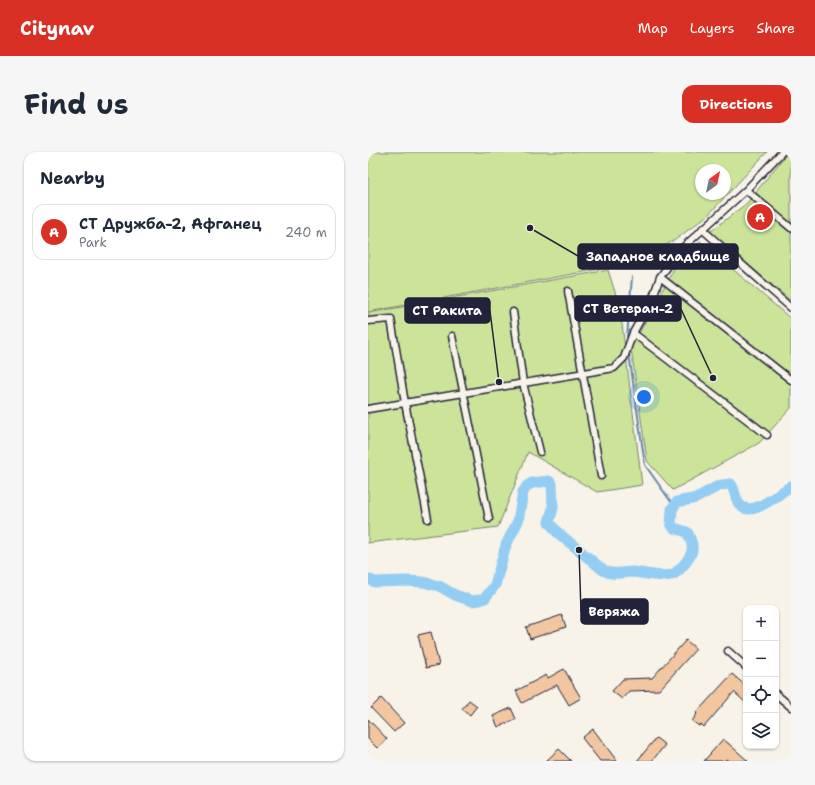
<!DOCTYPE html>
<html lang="en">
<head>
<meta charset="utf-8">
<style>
	:root { --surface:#fff; --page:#f6f6f7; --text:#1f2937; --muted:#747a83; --line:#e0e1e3; --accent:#d93025 }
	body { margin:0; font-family:"Shantell Sans",sans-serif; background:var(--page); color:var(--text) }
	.controls { position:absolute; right:12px; bottom:12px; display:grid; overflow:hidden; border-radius:8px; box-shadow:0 1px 3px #0004 }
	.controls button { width:36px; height:36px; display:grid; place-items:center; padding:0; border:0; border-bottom:1px solid var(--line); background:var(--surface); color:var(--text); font:20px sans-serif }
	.compass { position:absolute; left:327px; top:12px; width:36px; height:36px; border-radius:50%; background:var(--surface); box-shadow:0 1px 3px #0004; rotate:33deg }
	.you { position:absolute; left:276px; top:245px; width:14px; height:14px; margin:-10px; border:3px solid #fff; border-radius:50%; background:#1a73e8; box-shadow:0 0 0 6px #1a73e833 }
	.badge { display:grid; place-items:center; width:26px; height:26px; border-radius:50%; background:var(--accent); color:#fff; font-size:13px; font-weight:700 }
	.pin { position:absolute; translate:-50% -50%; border:2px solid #fff; box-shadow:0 1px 4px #0006 }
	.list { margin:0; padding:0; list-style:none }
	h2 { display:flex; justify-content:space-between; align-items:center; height:52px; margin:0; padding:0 16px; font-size:17px }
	h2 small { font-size:13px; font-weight:400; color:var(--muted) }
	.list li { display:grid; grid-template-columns:26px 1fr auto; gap:12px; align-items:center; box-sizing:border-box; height:56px; margin:0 8px 8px; padding:0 8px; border:1px solid var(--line); border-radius:12px }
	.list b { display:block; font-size:15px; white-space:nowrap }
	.list p { margin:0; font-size:13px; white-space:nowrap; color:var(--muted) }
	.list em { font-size:13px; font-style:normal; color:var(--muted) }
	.icon { flex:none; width:22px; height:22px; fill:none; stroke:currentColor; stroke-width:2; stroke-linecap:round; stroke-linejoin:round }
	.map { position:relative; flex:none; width:423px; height:609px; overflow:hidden; border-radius:12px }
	header { display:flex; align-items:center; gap:24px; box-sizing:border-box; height:56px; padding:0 20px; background:var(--accent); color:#fff }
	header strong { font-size:19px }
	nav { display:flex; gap:22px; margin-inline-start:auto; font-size:14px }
	.intro { display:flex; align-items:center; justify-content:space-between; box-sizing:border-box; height:96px; padding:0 24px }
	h1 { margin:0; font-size:28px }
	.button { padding:10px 18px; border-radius:12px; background:var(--accent); color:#fff; font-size:14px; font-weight:700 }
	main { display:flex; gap:24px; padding:0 24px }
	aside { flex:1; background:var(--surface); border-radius:12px; box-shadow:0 1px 3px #0004 }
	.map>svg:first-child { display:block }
	.green { fill:#cbe49a; stroke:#76836a; fill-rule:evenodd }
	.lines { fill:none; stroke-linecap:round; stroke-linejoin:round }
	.stream { stroke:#6689a9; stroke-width:2 }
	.river { stroke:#93cdf3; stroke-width:11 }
	.building { fill:#f1c6a0; stroke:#22223b }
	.minor-casing { stroke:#22223b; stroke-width:9 }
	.minor { stroke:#f7f3e8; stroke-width:6 }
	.leader { fill:none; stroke:#22223b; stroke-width:1.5 }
	.callout-dot { fill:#22223b; stroke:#f7f3e8; stroke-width:1.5 }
	.callout { fill:#22223b; stroke:#22223b; stroke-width:1.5 }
	.callout-label { font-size:13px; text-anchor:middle; font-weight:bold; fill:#fff }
</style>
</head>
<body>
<header>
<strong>Citynav</strong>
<nav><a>Map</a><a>Layers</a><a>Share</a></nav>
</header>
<div class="intro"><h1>Find us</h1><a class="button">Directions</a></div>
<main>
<aside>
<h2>Nearby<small></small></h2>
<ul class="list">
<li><span class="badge">A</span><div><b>СТ Дружба-2, Афганец</b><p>Park</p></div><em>240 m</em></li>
</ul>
</aside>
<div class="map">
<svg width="423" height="609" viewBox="0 0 423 609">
	<rect width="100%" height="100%" fill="#f7f3e8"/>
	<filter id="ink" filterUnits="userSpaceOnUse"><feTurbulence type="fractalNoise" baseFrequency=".025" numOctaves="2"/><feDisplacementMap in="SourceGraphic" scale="8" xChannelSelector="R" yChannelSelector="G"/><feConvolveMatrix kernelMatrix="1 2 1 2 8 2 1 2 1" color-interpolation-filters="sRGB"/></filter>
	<g filter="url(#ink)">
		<!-- green -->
		<path class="green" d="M 0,0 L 399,0 L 340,63 L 307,88 L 264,111 L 0,160 ZM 333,18 L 357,18 L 357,42 L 333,42 Z
			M 420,0 L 423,0 L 423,149 L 342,80 L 379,51 Z
			M 332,89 L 423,167 L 423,256 L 391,291 L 305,338 L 279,309 L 263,196 L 308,113 Z
			M 240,118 L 252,156 L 274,333 L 229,340 L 160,300 L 130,375 L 0,391 L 0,161 Z"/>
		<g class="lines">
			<!-- stream -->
			<path class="stream" d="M 259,185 L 264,125
				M 261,202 L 277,313 L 306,354"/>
			<!-- river -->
			<path class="river" d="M 0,427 L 7,430 L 38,429 L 55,430 L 71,434 L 87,443 L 104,449 L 112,448 L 117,446 L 127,433 L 138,393 L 150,369 L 155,340 L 159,334 L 164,331 L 181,329 L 184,332 L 185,356 L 181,370 L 189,380 L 235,418 C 245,424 254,420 265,420 C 278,421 290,426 303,423 C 307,422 310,419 313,416 C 325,403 328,396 319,380 L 306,376 L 303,372 L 304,357 L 309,350 C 316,348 324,348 330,345 C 341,340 350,331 363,332 C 367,338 367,346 371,352 C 383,368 412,340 423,334"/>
		</g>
		<!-- building -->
		<path class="building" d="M 194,463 L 198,475 L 162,487 L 158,475 Z
			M 63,480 L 71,513 L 58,516 L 50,483 Z
			M 318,488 L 328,497 L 291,538 L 261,539 L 254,547 L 244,539 L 255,527 L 284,526 Z
			M 196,517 L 213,546 L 201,553 L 189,533 L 154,551 L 148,539 L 178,523 L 180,526 Z
			M 364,522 L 378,534 L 378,551 L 366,540 L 336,575 L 333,572 L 331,574 L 324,569 L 329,562 L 328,561 Z
			M 13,546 L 36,571 L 26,580 L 3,556 Z
			M 101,548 L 109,554 L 102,563 L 94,557 Z
			M 143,556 L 148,567 L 130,575 L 125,564 Z
			M 0,567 L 19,587 L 9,596 L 0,587 Z
			M 225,577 L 249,609 L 232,609 L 214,586 Z
			M 288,586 L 297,593 L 284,609 L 269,609 Z
			M 355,587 L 361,592 L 380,609 L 361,609 L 358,607 L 356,609 L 336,609 Z
			M 191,597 L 203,609 L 178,609 Z"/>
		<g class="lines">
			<defs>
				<path id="minor" d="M 378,38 L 423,76
					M 334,77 L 423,156
					M 292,125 L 423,228
					M 200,139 L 233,324
					M 145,160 L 155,231 L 172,300
					M 0,169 L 23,167 L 37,251 L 60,367
					M 265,181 L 399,283
					M 84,184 L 121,367
					M 0,257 L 246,216 L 256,206 L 265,181 L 285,145 L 292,125 L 311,99 L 378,38 L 414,0
					M 360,499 L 378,515
					M 408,542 L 423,555"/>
			</defs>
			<!-- minor casing -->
			<use href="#minor" class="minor-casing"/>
			<!-- minor -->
			<use href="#minor" class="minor"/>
		</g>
	</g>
	<!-- callouts -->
	<path class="leader" d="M162 76L210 104M345 226L313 157M131 230L122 159M211 398L213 460"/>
	<g class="callout-dot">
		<circle cx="162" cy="76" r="4"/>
		<circle cx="345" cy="226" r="4"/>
		<circle cx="131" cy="230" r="4"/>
		<circle cx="211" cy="398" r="4"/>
	</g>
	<g class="callout">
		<rect x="210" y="92" width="160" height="25" rx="4"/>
		<rect x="207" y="144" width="106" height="25" rx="4"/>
		<rect x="37" y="146" width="85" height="25" rx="4"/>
		<rect x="213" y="447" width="67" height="25" rx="4"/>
	</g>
	<g class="callout-label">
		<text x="290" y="109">Западное кладбище</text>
		<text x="260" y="161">СТ Ветеран-2</text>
		<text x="79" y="163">СТ Ракита</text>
		<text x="246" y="464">Веряжа</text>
	</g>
</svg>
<div class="controls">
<button>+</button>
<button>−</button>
<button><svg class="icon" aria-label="locate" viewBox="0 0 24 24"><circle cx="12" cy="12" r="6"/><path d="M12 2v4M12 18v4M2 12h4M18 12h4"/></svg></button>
<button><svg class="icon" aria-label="layers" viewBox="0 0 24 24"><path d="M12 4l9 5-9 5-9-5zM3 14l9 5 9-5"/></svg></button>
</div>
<svg class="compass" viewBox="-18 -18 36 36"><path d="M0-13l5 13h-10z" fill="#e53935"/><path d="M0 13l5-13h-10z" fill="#747a83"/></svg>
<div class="you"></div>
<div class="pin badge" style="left:392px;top:65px">A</div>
</div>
</main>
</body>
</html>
